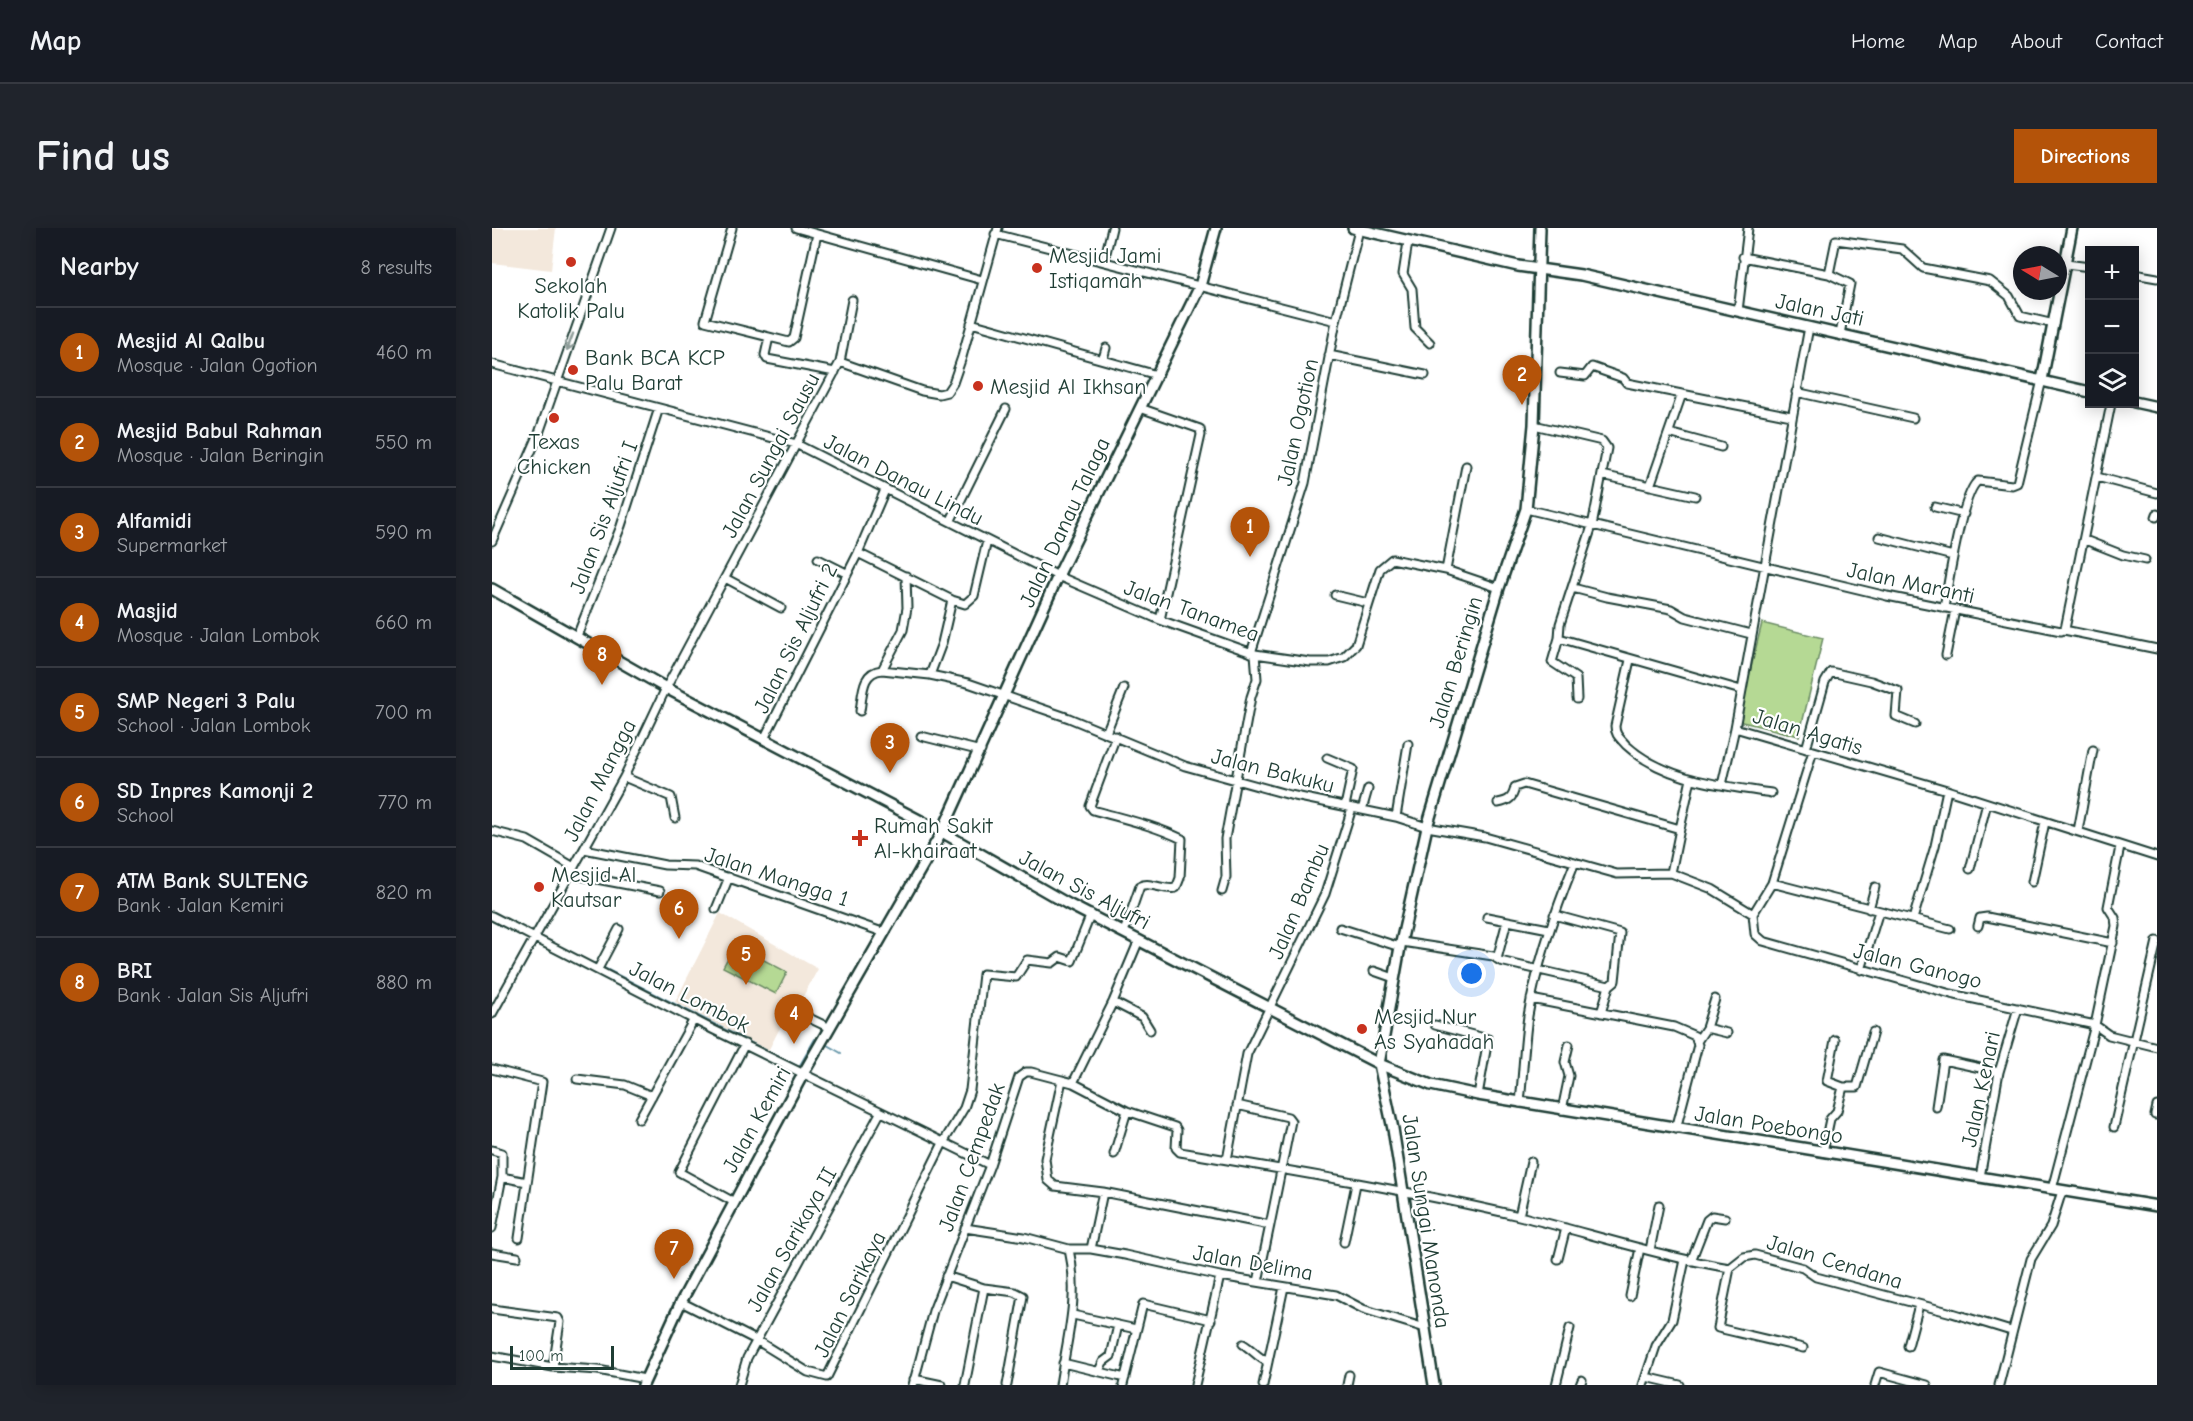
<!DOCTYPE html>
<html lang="en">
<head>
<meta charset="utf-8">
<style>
	:root { --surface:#171b24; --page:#20242c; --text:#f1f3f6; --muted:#9ea1a6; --line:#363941; --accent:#b45309 }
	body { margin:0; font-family:"Comic Neue",sans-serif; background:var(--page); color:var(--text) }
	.controls { position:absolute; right:18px; top:18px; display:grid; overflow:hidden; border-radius:0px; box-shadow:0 3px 15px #0003 }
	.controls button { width:54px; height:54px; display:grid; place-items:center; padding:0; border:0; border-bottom:2px solid var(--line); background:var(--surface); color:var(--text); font:30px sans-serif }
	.compass { position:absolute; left:1521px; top:18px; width:54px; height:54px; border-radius:50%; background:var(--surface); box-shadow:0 3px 15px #0003; rotate:280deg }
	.scale { position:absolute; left:18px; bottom:15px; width:104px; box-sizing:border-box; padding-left:6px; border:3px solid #1f3d34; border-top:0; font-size:16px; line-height:21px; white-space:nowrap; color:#1f3d34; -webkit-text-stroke:4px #fff; paint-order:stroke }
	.you { position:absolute; left:980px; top:746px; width:21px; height:21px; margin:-15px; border:4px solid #fff; border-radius:50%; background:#1a73e8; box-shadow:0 0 0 9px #1a73e833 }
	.badge { display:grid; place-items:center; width:39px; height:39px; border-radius:50%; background:var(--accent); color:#fff; font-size:20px; font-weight:700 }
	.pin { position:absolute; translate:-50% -50px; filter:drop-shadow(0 2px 3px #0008) }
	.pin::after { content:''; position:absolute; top:32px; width:21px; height:18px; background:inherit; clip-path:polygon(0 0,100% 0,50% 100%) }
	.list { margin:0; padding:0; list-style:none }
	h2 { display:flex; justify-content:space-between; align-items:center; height:78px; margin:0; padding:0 24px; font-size:26px }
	h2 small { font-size:20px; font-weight:400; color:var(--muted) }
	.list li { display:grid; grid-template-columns:39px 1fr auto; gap:18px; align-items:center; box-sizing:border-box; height:90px; padding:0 24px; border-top:2px solid var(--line) }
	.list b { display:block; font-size:22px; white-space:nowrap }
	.list p { margin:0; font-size:20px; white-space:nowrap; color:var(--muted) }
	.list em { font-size:20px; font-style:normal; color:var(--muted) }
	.icon { flex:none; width:33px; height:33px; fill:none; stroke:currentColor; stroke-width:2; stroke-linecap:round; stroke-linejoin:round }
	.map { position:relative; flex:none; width:1665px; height:1157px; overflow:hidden; border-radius:0px }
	header { display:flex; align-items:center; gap:36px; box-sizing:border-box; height:84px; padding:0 30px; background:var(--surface); border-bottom:2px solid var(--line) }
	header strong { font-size:28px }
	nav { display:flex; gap:33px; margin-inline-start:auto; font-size:21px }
	.intro { display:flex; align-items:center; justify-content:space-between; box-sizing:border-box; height:144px; padding:0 36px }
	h1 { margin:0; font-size:42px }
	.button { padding:15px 27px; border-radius:0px; background:var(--accent); color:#fff; font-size:21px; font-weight:700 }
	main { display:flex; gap:36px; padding:0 36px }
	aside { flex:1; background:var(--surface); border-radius:0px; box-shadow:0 3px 15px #0003 }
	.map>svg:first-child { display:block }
	.built { fill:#f3e8dc }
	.green { fill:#b5d994; stroke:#6a8b64; stroke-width:1.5 }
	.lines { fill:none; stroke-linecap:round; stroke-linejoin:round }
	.stream { stroke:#6898aa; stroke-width:2 }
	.street-casing { stroke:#1f3d34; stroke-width:11 }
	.secondary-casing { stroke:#1f3d34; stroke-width:14 }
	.street { stroke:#fff; stroke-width:7 }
	.secondary { stroke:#fff; stroke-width:9 }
	.oneway { stroke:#8f9e9a }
	.poi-dot { fill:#c8321e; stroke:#fff; stroke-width:2 }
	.labels { text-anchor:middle; stroke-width:4.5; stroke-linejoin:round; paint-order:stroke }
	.poi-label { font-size:22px; fill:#1f3d34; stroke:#fff; text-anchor:start }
	.street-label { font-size:22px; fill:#1f3d34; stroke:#fff }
</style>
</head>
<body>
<header>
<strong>Map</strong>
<nav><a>Home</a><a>Map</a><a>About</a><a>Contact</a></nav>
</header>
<div class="intro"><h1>Find us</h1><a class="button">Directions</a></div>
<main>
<aside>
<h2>Nearby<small>8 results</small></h2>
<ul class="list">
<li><span class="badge">1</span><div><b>Mesjid Al Qalbu</b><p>Mosque · Jalan Ogotion</p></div><em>460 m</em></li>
<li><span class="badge">2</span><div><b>Mesjid Babul Rahman</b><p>Mosque · Jalan Beringin</p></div><em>550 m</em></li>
<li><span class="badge">3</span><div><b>Alfamidi</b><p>Supermarket</p></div><em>590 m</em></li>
<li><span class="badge">4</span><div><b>Masjid</b><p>Mosque · Jalan Lombok</p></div><em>660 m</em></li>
<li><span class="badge">5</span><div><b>SMP Negeri 3 Palu</b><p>School · Jalan Lombok</p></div><em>700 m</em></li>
<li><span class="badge">6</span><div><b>SD Inpres Kamonji 2</b><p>School</p></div><em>770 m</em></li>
<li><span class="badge">7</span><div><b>ATM Bank SULTENG</b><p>Bank · Jalan Kemiri</p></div><em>820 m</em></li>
<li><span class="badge">8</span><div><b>BRI</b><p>Bank · Jalan Sis Aljufri</p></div><em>880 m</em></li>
</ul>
</aside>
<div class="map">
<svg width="1665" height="1157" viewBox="0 0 1665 1157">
	<rect width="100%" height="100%" fill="#fff"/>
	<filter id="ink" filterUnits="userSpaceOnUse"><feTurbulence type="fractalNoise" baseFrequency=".0167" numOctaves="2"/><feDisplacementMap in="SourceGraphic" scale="12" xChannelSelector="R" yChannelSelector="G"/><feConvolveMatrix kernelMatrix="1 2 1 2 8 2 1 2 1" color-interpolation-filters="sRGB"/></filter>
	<g filter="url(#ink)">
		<!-- built -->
		<path class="built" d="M 0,0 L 64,0 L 59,42 L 0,35 Z
			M 228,685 L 326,741 L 295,798 L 289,798 L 276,823 L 183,774 Z"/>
		<!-- green -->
		<path class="green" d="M 1270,395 L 1331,410 L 1307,508 L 1246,493 Z
			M 243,717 L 295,744 L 284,766 L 231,739 Z"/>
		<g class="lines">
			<!-- stream -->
			<path class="stream" d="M 102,735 L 307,839 L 323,811
				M 335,817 L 349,825"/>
			<defs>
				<path id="street" d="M 240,0 L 213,93 L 297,114 L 302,110 L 325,6
					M 304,0 L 490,52
					M 503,6 L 844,93
					M 916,14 L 911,46 L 920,61 L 923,100 L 938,115
					M 1251,29 L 1337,46 L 1344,12 L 1410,21 L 1431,40 L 1498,53 L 1517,68 L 1528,88 L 1562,96
					M 612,33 L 620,0
					M 1574,36 L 1598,39
					M 1337,46 L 1358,56 L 1348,106
					M 1642,46 L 1665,50
					M 1246,83 L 1256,0
					M 479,95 L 665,147
					M 1317,99 L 1243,500 L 1455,562 L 1665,629
					M 277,109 L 273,127 L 275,131 L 343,144
					M 837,127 L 933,147
					M 611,131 L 614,120
					M 348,134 L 360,72
					M 0,136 L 304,216 L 566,348 L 668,392 L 763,426 L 818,434 L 837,434 L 852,429 L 864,417 L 888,341 L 900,331 L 954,342 L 1007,360
					M 1068,145 L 1093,148 L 1100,139 L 1131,150 L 1135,155 L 1299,188
					M 1304,164 L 1421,190
					M 648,180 L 708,201 L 709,207 L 668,392
					M 1042,197 L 1110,213 L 1115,220 L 1100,298 L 1068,396 L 1067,410 L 1249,462
					M 1177,205 L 1229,219
					M 1110,247 L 1203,268
					M 1605,249 L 1665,265
					M 1158,258 L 1190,166
					M 1443,279 L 1472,286
					M 1034,281 L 1395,368 L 1569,403 L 1573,401 L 1619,176
					M 1664,289 L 1665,286
					M 459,292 L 514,181
					M 1387,309 L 1461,328
					M 1593,312 L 1631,327 L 1653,332
					M 0,313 L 46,208 L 119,0
					M 366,325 L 460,372 L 450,415 L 438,447
					M 326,331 L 354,345
					M 954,342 L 974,238
					M 414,348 L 415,380 L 411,402 L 390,442 L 438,447 L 476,455 L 577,490 L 693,538 L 798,567 L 904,589 L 935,599 L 993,609 L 1125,646 L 1179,645 L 1220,661 L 1261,686
					M 233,350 L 289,380
					M 1081,360 L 1115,369 L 1179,381 L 1193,389 L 1259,406
					M 843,367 L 876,375
					M 460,372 L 473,376 L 482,368 L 495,313
					M 1452,380 C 1456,357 1470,264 1486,253 L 1520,257 L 1525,255 L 1550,152
					M 1572,402 L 1665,421
					M 85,408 L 129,298 L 167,180
					M 1067,410 L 1060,434 L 1084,450 L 1085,471
					M 759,425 L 813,255 L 844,93 L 867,2
					M 1454,427 L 1463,382
					M 1138,432 L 1123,498 C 1123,507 1128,510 1134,517 C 1173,553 1229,557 1279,565
					M 368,483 C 371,466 369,444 390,442
					M 614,505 L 632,460
					M 429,508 L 489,523
					M 624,508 L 598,578 L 601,582 C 632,591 661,597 690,611 L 688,650 L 684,660 C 672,663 659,653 648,658 L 632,704
					M 272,511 L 366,325 L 393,262
					M 1314,521 L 1333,454 L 1339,444 L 1379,453 L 1406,463 L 1404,488 L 1423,496
					M 835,530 L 861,541 L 853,578
					M 132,549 L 179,569 L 183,590
					M 1230,557 L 1243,500
					M 1006,575 C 1017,573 1021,570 1023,559 L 1032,556 L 1188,601 L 1179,645
					M 870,582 L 876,561
					M 904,589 L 916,516
					M 1188,601 L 1199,551
					M 0,603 L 35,612 L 82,639
					M 1586,603 L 1601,522
					M 92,621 L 173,637 L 203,638 L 393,705
					M 1478,641 L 1495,575
					M 78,646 L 168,663
					M 1540,654 L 1553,594
					M 1280,655 L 1458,701
					M 730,663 L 734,649 L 733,611 L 759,469 L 765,451 L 763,426
					M 224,681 L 237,649
					M 1377,681 L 1383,659
					M 1261,686 L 1263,706 L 1271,713 L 1459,766 L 1603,797
					M 1261,686 L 1280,655 L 1321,523
					M 1062,687 L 1128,705 L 1123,753 L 1117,758 L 1109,785
					M 0,688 L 220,801 L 498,937
					M 995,689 L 1057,701
					M 1421,691 L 1443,618 L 1455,562
					M 1486,698 L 1488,690 L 1495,689 L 1621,715
					M 848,700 L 908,719
					M 910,714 L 1001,728 L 1008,733 L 1117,758
					M 1005,731 L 1015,693
					M 106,741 L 127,701
					M 1369,742 L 1387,683
					M 882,743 L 902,750
					M 1039,771 L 1182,799 L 1203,808 L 1206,817 L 1184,901
					M 621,774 L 650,789 L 658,802
					M 296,780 L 338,800
					M 0,786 L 132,549 L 174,460 L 348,134 L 430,163 L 447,166 L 455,164 L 461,155 L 470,129 L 506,0
					M 943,797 L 996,811 L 986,867
					M 1603,797 L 1617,807 L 1665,819
					M 1214,800 L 1235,805
					M 1206,812 L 1214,800 L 1223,771
					M 0,841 L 50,854 L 27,1010
					M 85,851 L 133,857 L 160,868
					M 570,852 L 553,931 L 556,952 L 563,958 L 611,964
					M 581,855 L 635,883 L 683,899 L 685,902 L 684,920 L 688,924 C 801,943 915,962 1027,988 C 1097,1005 1166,1028 1238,1040 L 1252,1029 L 1263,1027 L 1311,1040 L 1324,1049 L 1460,1085 L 1519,1103
					M 1351,859 L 1365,859 L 1381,804
					M 1028,875 C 1031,846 1032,817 1036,788 C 1045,735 1063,683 1083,634
					M 745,877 L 796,889 L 799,893 L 778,997
					M 1444,879 L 1451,832 L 1507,844
					M 1070,882 L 1077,848 L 1073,834 L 1077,817
					M 1663,887 L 1665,878
					M 147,891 L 202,791
					M 1622,899 L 1665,713
					M 0,922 L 10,925 L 10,949
					M 1331,924 L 1338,891 L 1345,883 L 1351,859 L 1335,853 L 1343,812
					M 622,926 L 635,883
					M 735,932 L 755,826 L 833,666 L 860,580
					M 1488,949 L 1507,844 L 1526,780
					M 1560,961 L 1603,797 L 1624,698 L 1623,690 L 1616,679 L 1628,619
					M 242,974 L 187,944 L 253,816
					M 1027,988 L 1039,934
					M 0,1000 L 10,949 L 35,954
					M 473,1000 L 532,1009 L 577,1021 L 599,1021 L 633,1027 L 728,1048 L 844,1067 L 871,1081 L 933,1100
					M 852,1014 L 864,956
					M 599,1021 L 611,964 L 778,997 L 766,1054
					M 1158,1022 L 1167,977
					M 0,1025 L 25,1029
					M 1066,1031 L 1074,1000
					M 1199,1033 L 1215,992 L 1220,988 L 1233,990
					M 1238,1040 L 1226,1100 L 1311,1120
					M 454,1048 L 492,1060 L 473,1157
					M 492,1060 L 523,1064 L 531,1068 L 515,1157
					M 1138,1068 L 1148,1020
					M 189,1074 L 264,1112 L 316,1144 L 335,1149 L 451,915 L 472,880 L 478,862 L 491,746 L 524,749 L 535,732 L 560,735 L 568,729 L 580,733 L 599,686
					M 0,1081 L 66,1090 L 68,1094 L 61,1139
					M 581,1087 L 644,1101
					M 751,1116 C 761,1122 766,1130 776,1134
					M 1416,1118 L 1427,1077
					M 0,1128 L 61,1139 L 106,1142 L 153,1151
					M 571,1135 L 633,1150
					M 607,1143 L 611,1134 L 619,1128 L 626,1097
					M 1154,1149 L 1188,1157
					M 422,1151 L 450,1157
					M 247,1157 L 255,1130 L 388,885
					M 421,1157 L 441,1083 L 498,937 L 527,849 L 534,844 L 539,844 L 581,855 L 621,774 L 647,712
					M 568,1157 C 575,1109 588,1070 577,1021
					M 631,1157 L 651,1076 L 719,1092
					M 703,1157 L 728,1048
					M 771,1157 L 792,1059
					M 855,1157 L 857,1147
					M 1064,1157 L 1078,1100
					M 1088,1157 L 1090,1152
					M 1151,1157 L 1164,1118 L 1180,1092 L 1193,1032
					M 1383,1157 L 1387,1144 L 1435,1157
					M 1507,1157 L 1539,1031 L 1559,998 L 1570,963"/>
				<path id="secondary" d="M 861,0 L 1026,38 L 1089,47 L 1598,164
					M 1550,152 L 1580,0
					M 1642,174 L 1665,179
					M 0,361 L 174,460 L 450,604 L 576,676 L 887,836 L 939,857 L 986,867 L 1665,978
					M 151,1157 L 189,1074 L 311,846 L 450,604 L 566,348 L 708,58 L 724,0
					M 942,1157 L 901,901 L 887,836 L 908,719 L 935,599 L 1007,360 L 1034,281 L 1042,197 L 1048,0"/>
			</defs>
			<!-- street casing -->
			<use href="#street" class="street-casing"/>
			<!-- secondary casing -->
			<use href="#secondary" class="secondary-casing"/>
			<!-- street -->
			<use href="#street" class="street"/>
			<!-- secondary -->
			<use href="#secondary" class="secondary"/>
		</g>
		<!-- one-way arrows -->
		<defs><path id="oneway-shaft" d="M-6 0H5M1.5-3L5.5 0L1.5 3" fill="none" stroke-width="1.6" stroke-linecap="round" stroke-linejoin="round" transform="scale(1.5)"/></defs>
		<use class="oneway" href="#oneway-shaft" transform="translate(78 114) rotate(110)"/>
	</g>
	<!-- markers -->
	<g class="poi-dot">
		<circle cx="79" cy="34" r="6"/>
		<circle cx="545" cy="40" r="6"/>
		<circle cx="81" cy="142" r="6"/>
		<circle cx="486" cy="158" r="6"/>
		<circle cx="62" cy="190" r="6"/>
		<path d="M365 601h6v6h6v6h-6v6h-6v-6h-6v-6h6z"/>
		<circle cx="47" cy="659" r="6"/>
		<circle cx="870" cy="801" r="6"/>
	</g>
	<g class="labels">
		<!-- poi labels -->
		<g class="poi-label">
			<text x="557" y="35">Mesjid Jami<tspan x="557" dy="25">Istiqamah</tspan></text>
			<text x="79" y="65" text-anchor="middle">Sekolah<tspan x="79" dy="25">Katolik Palu</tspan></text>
			<text x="93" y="137">Bank BCA KCP<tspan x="93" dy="25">Palu Barat</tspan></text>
			<text x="498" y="166">Mesjid Al Ikhsan</text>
			<text x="62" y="221" text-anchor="middle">Texas<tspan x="62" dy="25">Chicken</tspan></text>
			<text x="382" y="605">Rumah Sakit<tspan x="382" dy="25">Al-khairaat</tspan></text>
			<text x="59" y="654">Mesjid Al<tspan x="59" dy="25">Kautsar</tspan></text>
			<text x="882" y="796">Mesjid Nur<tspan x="882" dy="25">As Syahadah</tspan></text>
		</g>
		<!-- street labels -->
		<g class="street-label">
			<text transform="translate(1328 81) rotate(12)" y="8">Jalan Jati</text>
			<text transform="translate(805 194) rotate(-78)" y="8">Jalan Ogotion</text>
			<text transform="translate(278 227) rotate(-62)" y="8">Jalan Sungai Sausu</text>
			<text transform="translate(412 251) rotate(27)" y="8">Jalan Danau Lindu</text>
			<text transform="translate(111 289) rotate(-70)" y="8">Jalan Sis Aljufri I</text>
			<text transform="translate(572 294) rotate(-65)" y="8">Jalan Danau Talaga</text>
			<text transform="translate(1419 354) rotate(12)" y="8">Jalan Maranti</text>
			<text transform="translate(700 382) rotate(20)" y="8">Jalan Tanamea</text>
			<text transform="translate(303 410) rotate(-64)" y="8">Jalan Sis Aljufri 2</text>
			<text transform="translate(963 434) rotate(-73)" y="8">Jalan Beringin</text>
			<text transform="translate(1316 503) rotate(17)" y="8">Jalan Agatis</text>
			<text transform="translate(781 542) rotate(14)" y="8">Jalan Bakuku</text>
			<text transform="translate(107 552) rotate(-63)" y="8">Jalan Mangga</text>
			<text transform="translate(285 648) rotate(18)" y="8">Jalan Mangga 1</text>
			<text transform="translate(593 661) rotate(28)" y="8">Jalan Sis Aljufri</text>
			<text transform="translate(806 673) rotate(-67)" y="8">Jalan Bambu</text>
			<text transform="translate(1426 737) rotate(14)" y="8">Jalan Ganogo</text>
			<text transform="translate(198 768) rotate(27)" y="8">Jalan Lombok</text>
			<text transform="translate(1488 861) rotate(-78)" y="8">Jalan Kenari</text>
			<text transform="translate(264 891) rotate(-61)" y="8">Jalan Kemiri</text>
			<text transform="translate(1277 896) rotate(9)" y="8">Jalan Poebongo</text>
			<text transform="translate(479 929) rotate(-70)" y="8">Jalan Cempedak</text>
			<text transform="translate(935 993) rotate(81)" y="8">Jalan Sungai Manonda</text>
			<text transform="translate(299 1011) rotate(-61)" y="8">Jalan Sarikaya II</text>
			<text transform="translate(1343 1033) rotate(17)" y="8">Jalan Cendana</text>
			<text transform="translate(761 1034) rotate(10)" y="8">Jalan Delima</text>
			<text transform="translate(357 1066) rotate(-64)" y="8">Jalan Sarikaya</text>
		</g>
	</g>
</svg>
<div class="controls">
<button>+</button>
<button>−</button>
<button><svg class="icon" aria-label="layers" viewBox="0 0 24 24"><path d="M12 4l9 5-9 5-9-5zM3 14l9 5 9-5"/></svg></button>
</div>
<svg class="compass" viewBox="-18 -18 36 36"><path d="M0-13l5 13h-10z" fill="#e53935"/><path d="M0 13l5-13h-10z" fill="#9ea1a6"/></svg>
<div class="scale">100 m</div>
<div class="you"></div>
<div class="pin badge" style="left:758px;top:329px">1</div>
<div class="pin badge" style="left:1030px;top:177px">2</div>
<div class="pin badge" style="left:398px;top:545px">3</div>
<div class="pin badge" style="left:302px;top:816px">4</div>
<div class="pin badge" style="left:254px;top:757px">5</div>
<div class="pin badge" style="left:187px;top:711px">6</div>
<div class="pin badge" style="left:182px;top:1051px">7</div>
<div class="pin badge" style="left:110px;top:457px">8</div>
</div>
</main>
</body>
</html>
